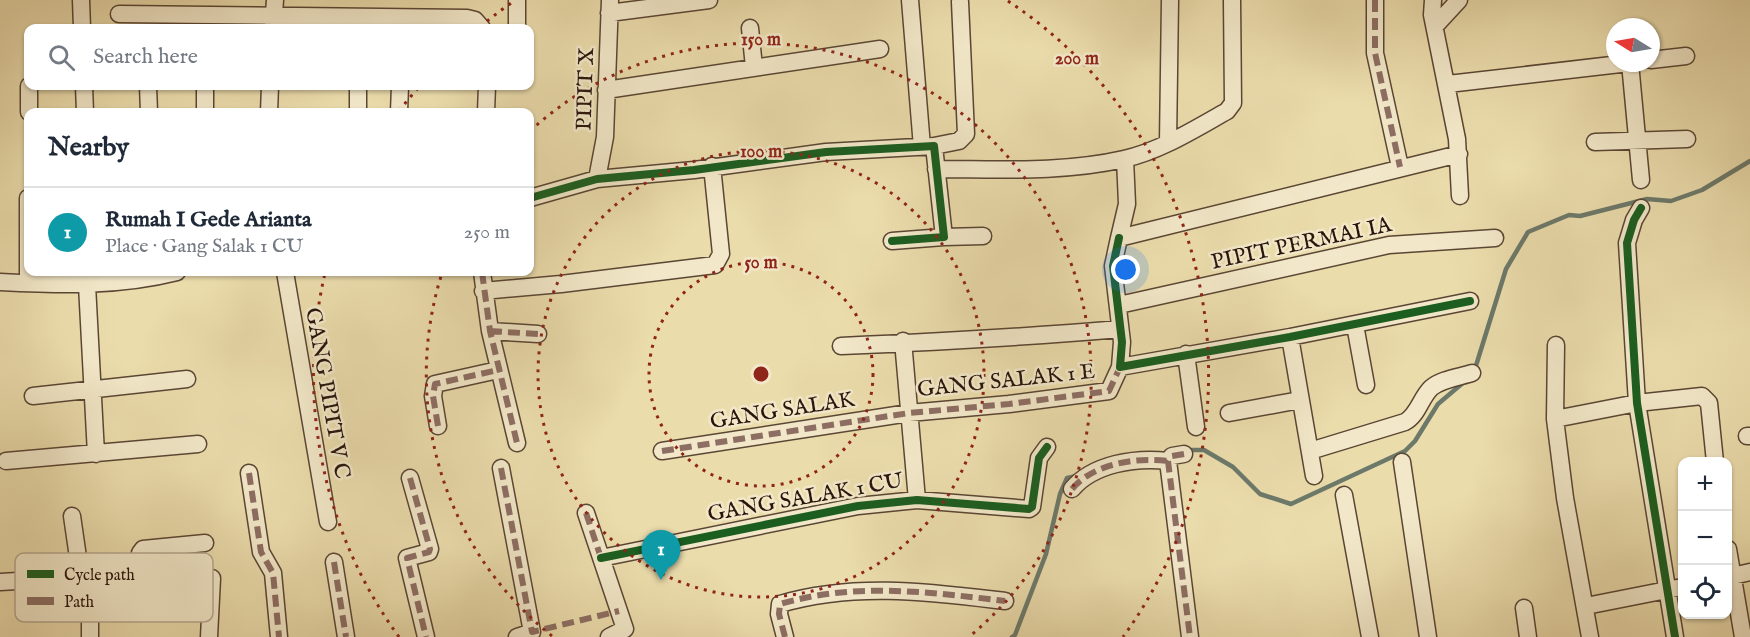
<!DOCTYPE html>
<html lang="en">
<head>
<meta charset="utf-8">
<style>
	:root { --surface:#fff; --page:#f2f2f3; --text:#1f2937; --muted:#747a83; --line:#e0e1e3; --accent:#8f2418 }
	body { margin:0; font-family:"IM FELL English",serif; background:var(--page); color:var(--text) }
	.controls { position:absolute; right:18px; bottom:18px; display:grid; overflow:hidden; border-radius:12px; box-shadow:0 2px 4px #0004 }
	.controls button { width:54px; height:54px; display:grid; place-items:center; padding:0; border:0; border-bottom:2px solid var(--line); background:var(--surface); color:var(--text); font:30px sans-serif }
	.compass { position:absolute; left:1606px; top:18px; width:54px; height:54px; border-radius:50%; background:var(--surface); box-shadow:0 2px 4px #0004; rotate:281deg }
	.you { position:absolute; left:1126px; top:270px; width:21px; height:21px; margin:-15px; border:4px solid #fff; border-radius:50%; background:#1a73e8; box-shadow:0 0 0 9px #1a73e833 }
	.badge { display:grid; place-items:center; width:39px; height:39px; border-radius:50%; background:var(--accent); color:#fff; font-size:20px; font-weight:700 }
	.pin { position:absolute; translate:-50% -50px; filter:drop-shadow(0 2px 3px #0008) }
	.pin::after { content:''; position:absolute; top:32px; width:21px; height:18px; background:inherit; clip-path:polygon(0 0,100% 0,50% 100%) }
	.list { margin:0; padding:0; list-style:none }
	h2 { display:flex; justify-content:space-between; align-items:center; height:78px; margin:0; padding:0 24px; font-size:26px }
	h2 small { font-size:20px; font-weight:400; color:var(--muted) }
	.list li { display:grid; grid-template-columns:39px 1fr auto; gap:18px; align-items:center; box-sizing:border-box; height:90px; padding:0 24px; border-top:2px solid var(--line) }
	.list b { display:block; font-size:22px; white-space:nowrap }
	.list p { margin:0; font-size:20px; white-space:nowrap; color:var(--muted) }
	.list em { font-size:20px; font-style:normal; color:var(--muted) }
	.icon { flex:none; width:33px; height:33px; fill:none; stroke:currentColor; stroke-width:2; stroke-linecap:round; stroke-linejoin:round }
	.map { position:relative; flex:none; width:1750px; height:637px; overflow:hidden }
	.search { position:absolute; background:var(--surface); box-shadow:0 2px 4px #0004; left:24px; top:24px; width:510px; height:66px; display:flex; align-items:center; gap:15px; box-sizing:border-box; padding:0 21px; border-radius:12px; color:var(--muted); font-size:22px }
	.panel { position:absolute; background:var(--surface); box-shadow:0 2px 4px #0004; left:24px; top:108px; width:510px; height:168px; border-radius:12px }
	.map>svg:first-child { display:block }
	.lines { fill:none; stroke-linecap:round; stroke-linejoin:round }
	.stream { stroke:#6c796a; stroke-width:4.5 }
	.minor-casing { stroke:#5a4634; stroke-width:19 }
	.minor { stroke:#f2e8c9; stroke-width:16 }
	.quiet { stroke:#8d6e63; stroke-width:6; stroke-dasharray:12 6; stroke-linecap:butt }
	.cycleway-casing { stroke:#f2e8c9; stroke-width:11 }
	.cycleway { stroke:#1b5e20; stroke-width:8 }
	.ring { fill:none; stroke:#8f2418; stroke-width:3; stroke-dasharray:3 6 }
	.labels { text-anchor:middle; stroke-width:5; stroke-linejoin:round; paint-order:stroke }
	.street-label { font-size:22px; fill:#29140c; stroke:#f2e8c9 }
	.key { fill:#f2e8c9; stroke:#b6a890; stroke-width:1.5 }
	.key-label { font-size:16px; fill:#29140c }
	.centre { fill:#8f2418; stroke:#f2e8c9; stroke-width:3 }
	.ring-label { font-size:18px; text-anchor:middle; font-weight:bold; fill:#8f2418; stroke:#f2e8c9; stroke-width:5; stroke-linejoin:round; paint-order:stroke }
</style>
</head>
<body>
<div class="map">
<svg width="1750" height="637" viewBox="0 0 1750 637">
	<rect width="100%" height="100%" fill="#ebdcac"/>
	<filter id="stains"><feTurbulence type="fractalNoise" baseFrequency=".00333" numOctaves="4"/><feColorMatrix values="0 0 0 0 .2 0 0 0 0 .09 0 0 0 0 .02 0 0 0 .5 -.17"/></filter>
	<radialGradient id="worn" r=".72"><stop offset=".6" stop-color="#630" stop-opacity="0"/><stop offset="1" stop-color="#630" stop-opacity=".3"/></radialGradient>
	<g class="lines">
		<!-- stream -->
		<path class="stream" d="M 1474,372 L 1506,269 L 1528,232 L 1569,215 L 1580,216 L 1647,199 L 1671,201 L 1702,190 L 1750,161
			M 1186,450 L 1204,450 L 1233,467 L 1260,494 L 1291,504 L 1405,451 L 1415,441 L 1438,404 L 1464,382
			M 1012,637 L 1015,635 L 1046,554 L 1060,494 L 1067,478 L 1077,476"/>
		<defs>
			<path id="minor" d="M 81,0 L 82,28
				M 910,0 L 922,147
				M 1375,0 L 1375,53 L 1400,167
				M 1433,0 L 1432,15 L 1457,139 L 1460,196
				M 609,13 L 709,0
				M 119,14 L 467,18 L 475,20 L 482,28
				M 1435,26 L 1459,0
				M 273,28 L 275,0
				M 517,28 L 517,0
				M 750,28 L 754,67
				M 1651,60 L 1686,56
				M 1630,63 L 1641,180
				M 1448,84 L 1629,63
				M 84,86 L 85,112
				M 148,86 L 149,112
				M 205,86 L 205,112
				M 606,90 L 880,49
				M 29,112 L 29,86
				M 269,112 L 270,86
				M 358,112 L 358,86
				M 399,112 L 400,86
				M 486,112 L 487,86
				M 1595,142 L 1687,139
				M 1168,143 L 1170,0
				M 934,146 L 959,141 L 966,134 L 960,2
				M 1125,159 L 1127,204 L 1119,238 L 1459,154
				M 936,169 C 998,169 1063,173 1124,159 C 1160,151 1195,129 1227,111 L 1233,103 L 1232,0
				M 597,179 L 605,137 L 610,0
				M 530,198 L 597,179 L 694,170 L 826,152 L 934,146 L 944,237 L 892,241
				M 1641,208 L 1634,220 L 1627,243 L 1637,403 L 1675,637
				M 944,237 L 983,236
				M 1119,238 L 1113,266 L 1122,342 L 1120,367 L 1290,337 L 1470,301
				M 285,272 L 328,522
				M 482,272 L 490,331 L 517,443
				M 0,282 C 60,285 118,287 177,272
				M 28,283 L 28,198
				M 87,285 L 96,454
				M 483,291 L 561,284 L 715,265 L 721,254 L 712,166
				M 1119,305 L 1389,245 L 1495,238
				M 1355,325 L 1366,385
				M 490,331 L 538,334
				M 1290,337 L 1314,476
				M 903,341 L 917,500
				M 1556,345 L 1555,419 L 1565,498 L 1590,637
				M 841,346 C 934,342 1027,337 1120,329
				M 1186,354 L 1196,427
				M 33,396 L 187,379
				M 1229,413 L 1300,400
				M 1555,419 L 1637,403 L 1702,396 L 1709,403 L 1715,462
				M 438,426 L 433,396 L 435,384 L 498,370
				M 1747,436 L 1750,436
				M 662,451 L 909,413 L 1009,404 L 1109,391 L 1120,367
				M 1310,451 L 1405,422 C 1418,415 1420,399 1431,388 C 1441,379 1460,377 1472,373
				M 1184,454 L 1172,456 L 1168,461 L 1190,637
				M 6,461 L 198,444
				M 1402,462 L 1428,637
				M 501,468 L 532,632 L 517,637
				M 249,473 L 261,552 L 273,573 L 279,637
				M 410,478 L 430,549 L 429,552 L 407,558 L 426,637
				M 1072,489 C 1093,464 1135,457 1168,461
				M 1344,495 L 1370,637
				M 586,513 L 625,629 L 609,637
				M 72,516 L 81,578
				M 1728,549 L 1743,637
				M 601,558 L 858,506 L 917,500 L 1029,509 L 1032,507 L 1039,458 L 1047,447
				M 334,562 L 346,637
				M 1728,577 L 1750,572
				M 0,582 L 135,574 L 139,572 L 140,553 L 143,549 L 205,543
				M 1586,606 L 1682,587
				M 1524,608 L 1528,637
				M 90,637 L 90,578
				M 209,637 L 212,578
				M 785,637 L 779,614 L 780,604 C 855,582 929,592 1005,601"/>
		</defs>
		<!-- minor casing -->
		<use href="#minor" class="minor-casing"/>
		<!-- minor -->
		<use href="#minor" class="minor"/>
		<!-- quiet -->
		<path class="quiet" d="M 1375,0 L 1375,53 L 1400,167
			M 482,272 L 490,331 L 517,443
			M 490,331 L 538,334
			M 438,426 L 433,396 L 435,384 L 498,370
			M 662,451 L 909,413 L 1009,404 L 1109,391 L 1120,367
			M 1184,454 L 1172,456 L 1168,461 L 1190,637
			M 501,468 L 532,632 L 619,611
			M 249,473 L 261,552 L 273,573 L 279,637
			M 410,478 L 430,549 L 429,552 L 407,558 L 426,637
			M 1072,489 C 1093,464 1135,457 1168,461
			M 586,513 L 601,558
			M 334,562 L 346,637
			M 785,637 L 779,614 L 780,604 C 855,582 929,592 1005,601"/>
		<defs>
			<path id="cycleway" d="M 530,198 L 597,179 L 694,170 L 826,152 L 934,146 L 944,237 L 892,241
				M 1641,208 L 1634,220 L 1627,243 L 1637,403 L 1675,637
				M 1119,238 L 1113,266 L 1122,342 L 1120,367 L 1290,337 L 1470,301
				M 601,558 L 858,506 L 917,500 L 1029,509 L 1032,507 L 1039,458 L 1047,447"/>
		</defs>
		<!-- cycleway casing -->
		<use href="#cycleway" class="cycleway-casing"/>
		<!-- cycleway -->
		<use href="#cycleway" class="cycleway"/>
	</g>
	<!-- distance rings -->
	<g class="ring">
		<circle cx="761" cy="374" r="112"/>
		<circle cx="761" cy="374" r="223"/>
		<path d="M552 636A335 335 0 0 1 442 273M530 131A335 335 0 1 1 970 636"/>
		<path d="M399 637A447 447 0 0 1 325 273M399 111A447 447 0 0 1 419 87M480 27A447 447 0 0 1 514 1M1008 1A447 447 0 0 1 1123 637"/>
	</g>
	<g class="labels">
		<!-- street labels -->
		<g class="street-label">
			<text transform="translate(584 89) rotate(-88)" y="8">PIPIT X</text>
			<text transform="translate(1301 242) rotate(-12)" y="8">PIPIT PERMAI IA</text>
			<text transform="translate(1006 379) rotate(-6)" y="8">GANG SALAK 1 E</text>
			<text transform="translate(329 393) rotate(80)" y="8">GANG PIPIT V C</text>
			<text transform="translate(782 409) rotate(-9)" y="8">GANG SALAK</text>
			<text transform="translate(805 496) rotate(-10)" y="8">GANG SALAK 1 CU</text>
		</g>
	</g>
	<!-- legend -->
	<rect x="15" y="553" width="198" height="69" rx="9" class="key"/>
	<rect x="27" y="570" width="27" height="8" fill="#1b5e20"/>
	<rect x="27" y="597" width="27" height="8" fill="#8d6e63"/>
	<g class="key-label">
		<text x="64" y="580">Cycle path</text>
		<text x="64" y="607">Path</text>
	</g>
	<circle cx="761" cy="374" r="9" class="centre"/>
	<g class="ring-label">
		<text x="761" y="45">150 m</text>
		<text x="1077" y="64">200 m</text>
		<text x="761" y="157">100 m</text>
		<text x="761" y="268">50 m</text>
	</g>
	<rect width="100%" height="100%" filter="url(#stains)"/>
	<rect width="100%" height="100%" fill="url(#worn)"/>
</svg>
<div class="controls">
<button>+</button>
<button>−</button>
<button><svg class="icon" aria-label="locate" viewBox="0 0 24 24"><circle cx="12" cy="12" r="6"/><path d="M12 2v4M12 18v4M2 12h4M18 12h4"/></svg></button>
</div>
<svg class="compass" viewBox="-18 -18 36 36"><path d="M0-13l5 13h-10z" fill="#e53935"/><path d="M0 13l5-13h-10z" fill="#747a83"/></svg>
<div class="you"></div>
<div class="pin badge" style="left:661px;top:580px;background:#0f9aa8">1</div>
<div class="search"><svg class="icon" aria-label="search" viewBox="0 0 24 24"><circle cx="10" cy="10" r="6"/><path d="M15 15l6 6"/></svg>Search here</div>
<section class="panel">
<h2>Nearby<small></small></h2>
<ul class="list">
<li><span class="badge" style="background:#0f9aa8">1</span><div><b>Rumah I Gede Arianta</b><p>Place · Gang Salak 1 CU</p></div><em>250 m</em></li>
</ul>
</section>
</div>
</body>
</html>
